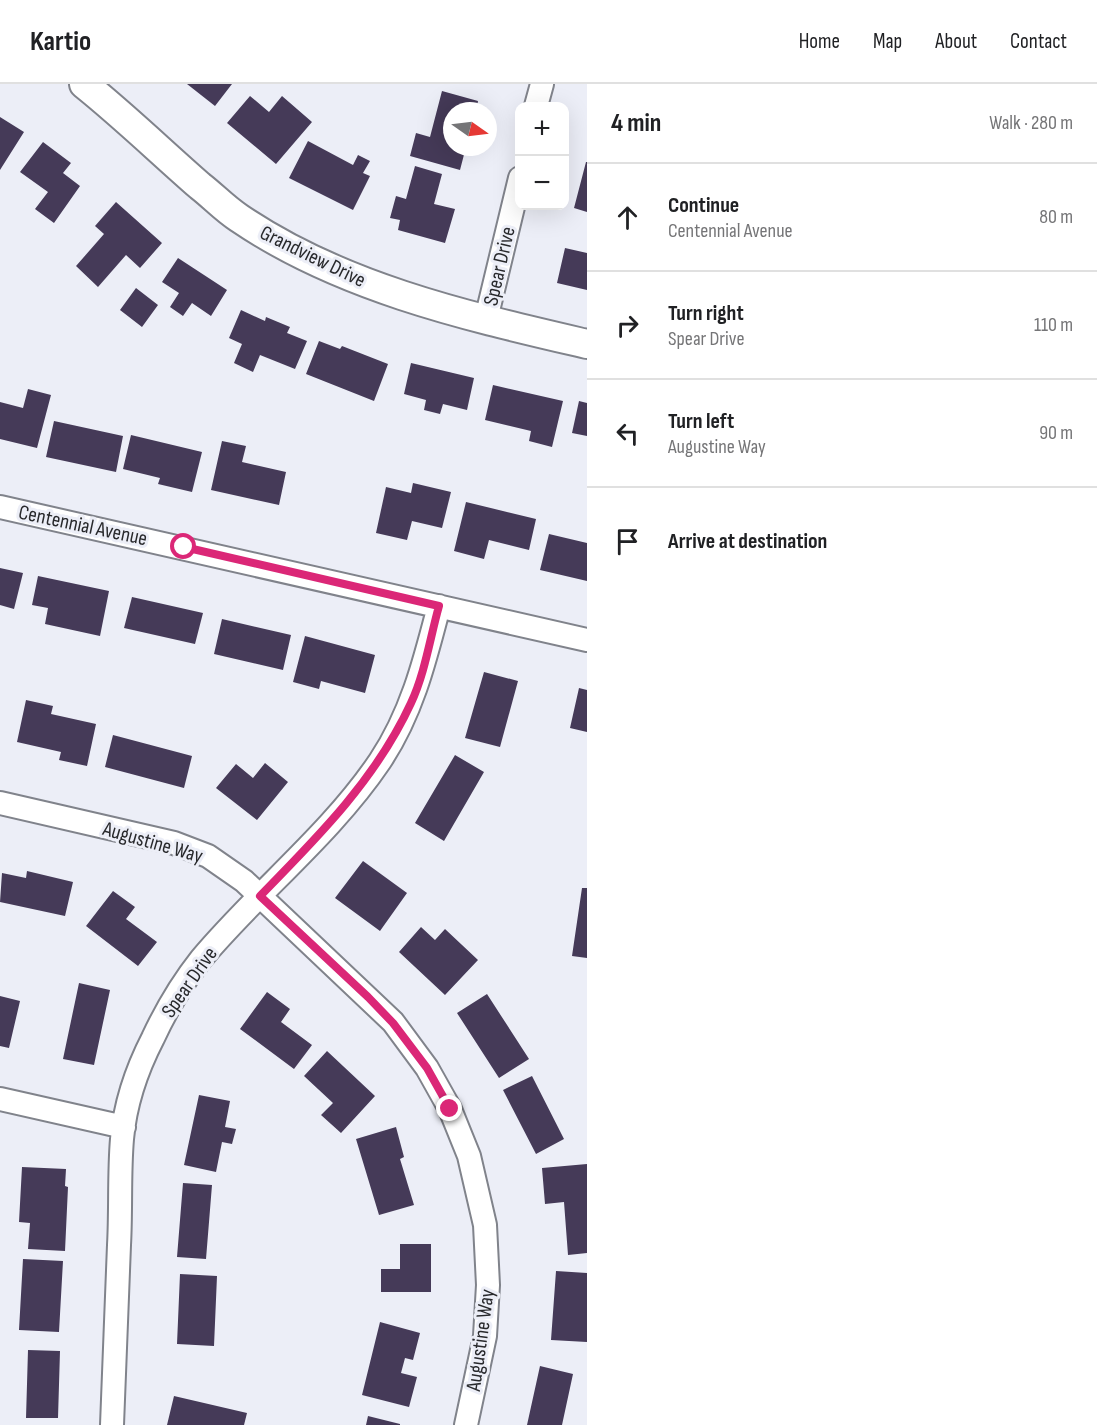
<!DOCTYPE html>
<html lang="en">
<head>
<meta charset="utf-8">
<style>
	:root { --surface:#fff; --page:#f2f2f2; --text:#202124; --muted:#757577; --line:#e0e0e0 }
	body { margin:0; font-family:"Sofia Sans Condensed",sans-serif; background:var(--page); color:var(--text) }
	.controls { position:absolute; right:18px; top:18px; display:grid; overflow:hidden; border-radius:12px; box-shadow:0 6px 24px #0002 }
	.controls button { width:54px; height:54px; display:grid; place-items:center; padding:0; border:0; border-bottom:2px solid var(--line); background:var(--surface); color:var(--text); font:30px sans-serif }
	.compass { position:absolute; left:443px; top:18px; width:54px; height:54px; border-radius:50%; background:var(--surface); box-shadow:0 6px 24px #0002; rotate:104deg }
	.stop { position:absolute; width:18px; height:18px; margin:-14px; border:4px solid #db2777; border-radius:50%; background:#fff }
	.stop.end { background:#db2777; border-color:#fff; box-shadow:0 2px 6px #0008 }
	.list { margin:0; padding:0; list-style:none }
	h2 { display:flex; justify-content:space-between; align-items:center; height:78px; margin:0; padding:0 24px; font-size:26px }
	h2 small { font-size:20px; font-weight:400; color:var(--muted) }
	.list li { display:grid; grid-template-columns:39px 1fr auto; gap:18px; align-items:center; box-sizing:border-box; height:108px; padding:0 24px; border-top:2px solid var(--line) }
	.list b { display:block; font-size:22px; white-space:nowrap }
	.list p { margin:0; font-size:20px; white-space:nowrap; color:var(--muted) }
	.list em { font-size:20px; font-style:normal; color:var(--muted) }
	.icon { flex:none; width:33px; height:33px; fill:none; stroke:currentColor; stroke-width:2; stroke-linecap:round; stroke-linejoin:round }
	.map { position:relative; flex:none; width:587px; height:1341px; overflow:hidden }
	header { display:flex; align-items:center; gap:36px; box-sizing:border-box; height:84px; padding:0 30px; background:var(--surface); border-bottom:2px solid var(--line) }
	header strong { font-size:28px }
	nav { display:flex; gap:33px; margin-inline-start:auto; font-size:21px }
	main { display:flex }
	aside { flex:1; background:var(--surface) }
	.map>svg:first-child { display:block }
	.building { fill:#453a58 }
	.lines { fill:none; stroke-linecap:round; stroke-linejoin:round }
	.minor-casing { stroke:#80838b; stroke-width:26 }
	.tertiary-casing { stroke:#80838b; stroke-width:32 }
	.minor { stroke:#fff; stroke-width:22 }
	.tertiary { stroke:#fff; stroke-width:28 }
	.route { stroke:#db2777; stroke-width:8 }
	.labels { text-anchor:middle; stroke-width:6; stroke-linejoin:round; paint-order:stroke }
	.street-label { font-size:21px; fill:#28292c; stroke:#eceef7 }
</style>
</head>
<body>
<header>
<strong>Kartio</strong>
<nav><a>Home</a><a>Map</a><a>About</a><a>Contact</a></nav>
</header>
<main>
<div class="map">
<svg width="587" height="1341" viewBox="0 0 587 1341">
	<rect width="100%" height="100%" fill="#eceef7"/>
	<!-- building -->
	<path class="building" d="M 187,0 L 232,0 L 215,22 Z
		M 442,7 L 478,17 L 476,27 L 452,27 L 452,63 L 466,63 L 460,86 L 410,72 L 416,49 L 430,53 Z
		M 250,12 L 269,28 L 282,12 L 312,38 L 276,80 L 227,39 Z
		M 0,33 L 24,48 L 0,86 Z
		M 308,57 L 353,81 L 358,71 L 370,77 L 363,89 L 370,92 L 353,126 L 289,94 Z
		M 43,58 L 71,79 L 63,89 L 80,102 L 54,139 L 35,125 L 48,108 L 20,88 Z
		M 586,78 L 587,78 L 587,128 L 574,124 Z
		M 415,82 L 442,90 L 434,120 L 455,125 L 445,159 L 398,146 L 400,136 L 390,134 L 396,112 L 406,115 Z
		M 116,118 L 162,159 L 140,184 L 126,171 L 98,203 L 76,182 L 104,150 L 95,142 Z
		M 565,164 L 587,169 L 587,206 L 557,199 Z
		M 178,174 L 227,206 L 211,232 L 192,219 L 183,232 L 170,223 L 179,209 L 162,198 Z
		M 136,204 L 158,221 L 142,243 L 120,226 Z
		M 241,226 L 265,237 L 266,233 L 290,243 L 287,249 L 307,257 L 295,285 L 260,271 L 253,288 L 234,279 L 242,260 L 229,254 Z
		M 319,257 L 340,265 L 342,262 L 388,280 L 374,317 L 306,290 Z
		M 411,279 L 474,294 L 467,326 L 443,320 L 440,330 L 424,326 L 426,316 L 404,310 Z
		M 493,301 L 563,317 L 552,363 L 529,357 L 531,347 L 485,336 Z
		M 28,305 L 51,311 L 37,364 L 0,355 L 0,318 L 23,324 Z
		M 579,317 L 587,319 L 587,352 L 572,349 Z
		M 54,337 L 123,352 L 116,388 L 46,373 Z
		M 131,351 L 202,368 L 192,408 L 158,400 L 160,394 L 123,385 Z
		M 222,357 L 246,362 L 242,378 L 286,388 L 279,421 L 211,406 Z
		M 413,399 L 451,408 L 442,444 L 412,437 L 407,456 L 376,449 L 386,403 L 411,409 Z
		M 466,418 L 536,435 L 529,466 L 489,456 L 484,475 L 454,467 Z
		M 549,450 L 587,459 L 587,497 L 540,486 Z
		M 0,484 L 23,489 L 14,525 L 0,521 Z
		M 38,492 L 109,507 L 100,552 L 45,540 L 48,524 L 32,521 Z
		M 132,513 L 203,529 L 195,560 L 124,544 Z
		M 222,535 L 291,551 L 283,586 L 214,570 Z
		M 305,552 L 375,571 L 365,609 L 321,597 L 319,605 L 293,598 Z
		M 484,588 L 518,597 L 500,663 L 465,654 Z
		M 579,604 L 587,606 L 587,648 L 570,644 Z
		M 26,616 L 53,622 L 51,630 L 96,640 L 87,682 L 59,676 L 61,668 L 17,658 Z
		M 113,651 L 192,672 L 184,704 L 105,683 Z
		M 455,671 L 484,688 L 444,757 L 415,739 Z
		M 265,679 L 288,698 L 257,736 L 216,704 L 236,680 L 253,694 Z
		M 363,777 L 407,809 L 380,847 L 335,814 Z
		M 27,787 L 73,798 L 65,832 L 0,818 L 2,789 L 26,794 Z
		M 582,804 L 587,804 L 587,874 L 572,872 Z
		M 113,807 L 135,823 L 126,835 L 157,858 L 138,882 L 86,842 Z
		M 421,843 L 435,856 L 445,845 L 478,876 L 445,911 L 399,868 Z
		M 79,899 L 110,906 L 94,981 L 63,975 Z
		M 267,908 L 290,925 L 281,938 L 312,961 L 294,985 L 240,945 Z
		M 487,910 L 529,975 L 499,994 L 457,929 Z
		M 0,912 L 20,917 L 9,964 L 0,962 Z
		M 327,967 L 375,1012 L 341,1049 L 321,1031 L 333,1019 L 304,992 Z
		M 532,992 L 564,1055 L 536,1070 L 503,1006 Z
		M 199,1011 L 230,1017 L 225,1043 L 236,1045 L 232,1060 L 222,1058 L 216,1088 L 184,1081 Z
		M 396,1043 L 404,1073 L 400,1075 L 414,1121 L 379,1131 L 356,1055 Z
		M 587,1080 L 587,1169 L 568,1171 L 564,1118 L 545,1120 L 542,1084 Z
		M 22,1083 L 66,1085 L 65,1102 L 68,1103 L 65,1167 L 28,1165 L 30,1139 L 19,1138 Z
		M 183,1099 L 212,1101 L 206,1175 L 177,1173 Z
		M 400,1160 L 431,1160 L 431,1208 L 381,1208 L 381,1185 L 400,1185 Z
		M 23,1175 L 63,1177 L 59,1248 L 19,1246 Z
		M 556,1187 L 587,1189 L 587,1258 L 551,1256 Z
		M 180,1190 L 217,1192 L 214,1262 L 177,1260 Z
		M 380,1238 L 420,1249 L 413,1276 L 405,1274 L 401,1289 L 417,1293 L 409,1323 L 362,1311 Z
		M 28,1266 L 60,1267 L 58,1334 L 26,1334 Z
		M 540,1282 L 573,1290 L 562,1341 L 527,1341 Z
		M 174,1312 L 247,1329 L 244,1341 L 167,1341 Z
		M 368,1332 L 400,1340 L 400,1341 L 366,1341 Z"/>
	<g class="lines">
		<defs>
			<path id="minor" d="M 536,22 L 542,0
				M 486,235 L 520,94
				M 0,423 L 587,556
				M 0,719 L 174,759 L 208,772 L 244,797 L 393,938 L 427,984 L 450,1025 L 469,1072 L 485,1141 L 488,1201 L 485,1252 L 466,1341
				M 0,1015 L 124,1043
				M 112,1341 C 114,1281 117,1221 119,1161 C 121,1126 119,1090 122,1055 C 125,1021 137,985 153,954 C 166,926 182,899 201,875 C 258,807 330,751 380,677 C 412,629 425,576 439,522"/>
			<path id="tertiary" d="M 84,0 C 124,32 161,68 200,102 C 213,112 225,125 239,134 C 342,204 467,232 587,260"/>
		</defs>
		<!-- minor casing -->
		<use href="#minor" class="minor-casing"/>
		<!-- tertiary casing -->
		<use href="#tertiary" class="tertiary-casing"/>
		<!-- minor -->
		<use href="#minor" class="minor"/>
		<!-- tertiary -->
		<use href="#tertiary" class="tertiary"/>
	</g>
	<g class="lines">
		<!-- route -->
		<path class="route" d="M 184,463 L 439,522 C 430,554 425,589 411,619 C 376,695 318,753 260,812 L 368,913 L 393,939 L 427,984 L 450,1025"/>
	</g>
	<g class="labels">
		<!-- street labels -->
		<g class="street-label">
			<text transform="translate(313 172) rotate(26)" y="7">Grandview Drive</text>
			<text transform="translate(499 182) rotate(-77)" y="7">Spear Drive</text>
			<text transform="translate(83 441) rotate(12)" y="7">Centennial Avenue</text>
			<text transform="translate(153 758) rotate(16)" y="7">Augustine Way</text>
			<text transform="translate(189 898) rotate(-55)" y="7">Spear Drive</text>
			<text transform="translate(480 1256) rotate(-82)" y="7">Augustine Way</text>
		</g>
	</g>
</svg>
<div class="controls">
<button>+</button>
<button>−</button>
</div>
<svg class="compass" viewBox="-18 -18 36 36"><path d="M0-13l5 13h-10z" fill="#e53935"/><path d="M0 13l5-13h-10z" fill="#757577"/></svg>
<div class="stop" style="left:184px;top:463px"></div>
<div class="stop end" style="left:450px;top:1025px"></div>
</div>
<aside>
<h2>4 min<small>Walk · 280 m</small></h2>
<ul class="list">
<li><svg class="icon" aria-label="ahead" viewBox="0 0 24 24"><path d="M12 20V5M6 11l6-6 6 6"/></svg><div><b>Continue</b><p>Centennial Avenue</p></div><em>80 m</em></li>
<li><svg class="icon" aria-label="right" viewBox="0 0 24 24"><path d="M7 20v-9h11M14 6l5 5-5 5"/></svg><div><b>Turn right</b><p>Spear Drive</p></div><em>110 m</em></li>
<li><svg class="icon" aria-label="left" viewBox="0 0 24 24"><path d="M17 20v-9H6M10 6l-5 5 5 5"/></svg><div><b>Turn left</b><p>Augustine Way</p></div><em>90 m</em></li>
<li><svg class="icon" aria-label="arrive" viewBox="0 0 24 24"><path d="M6 21V4h12l-3 4 3 4H6"/></svg><div><b>Arrive at destination</b></div></li>
</ul>
</aside>
</main>
</body>
</html>
